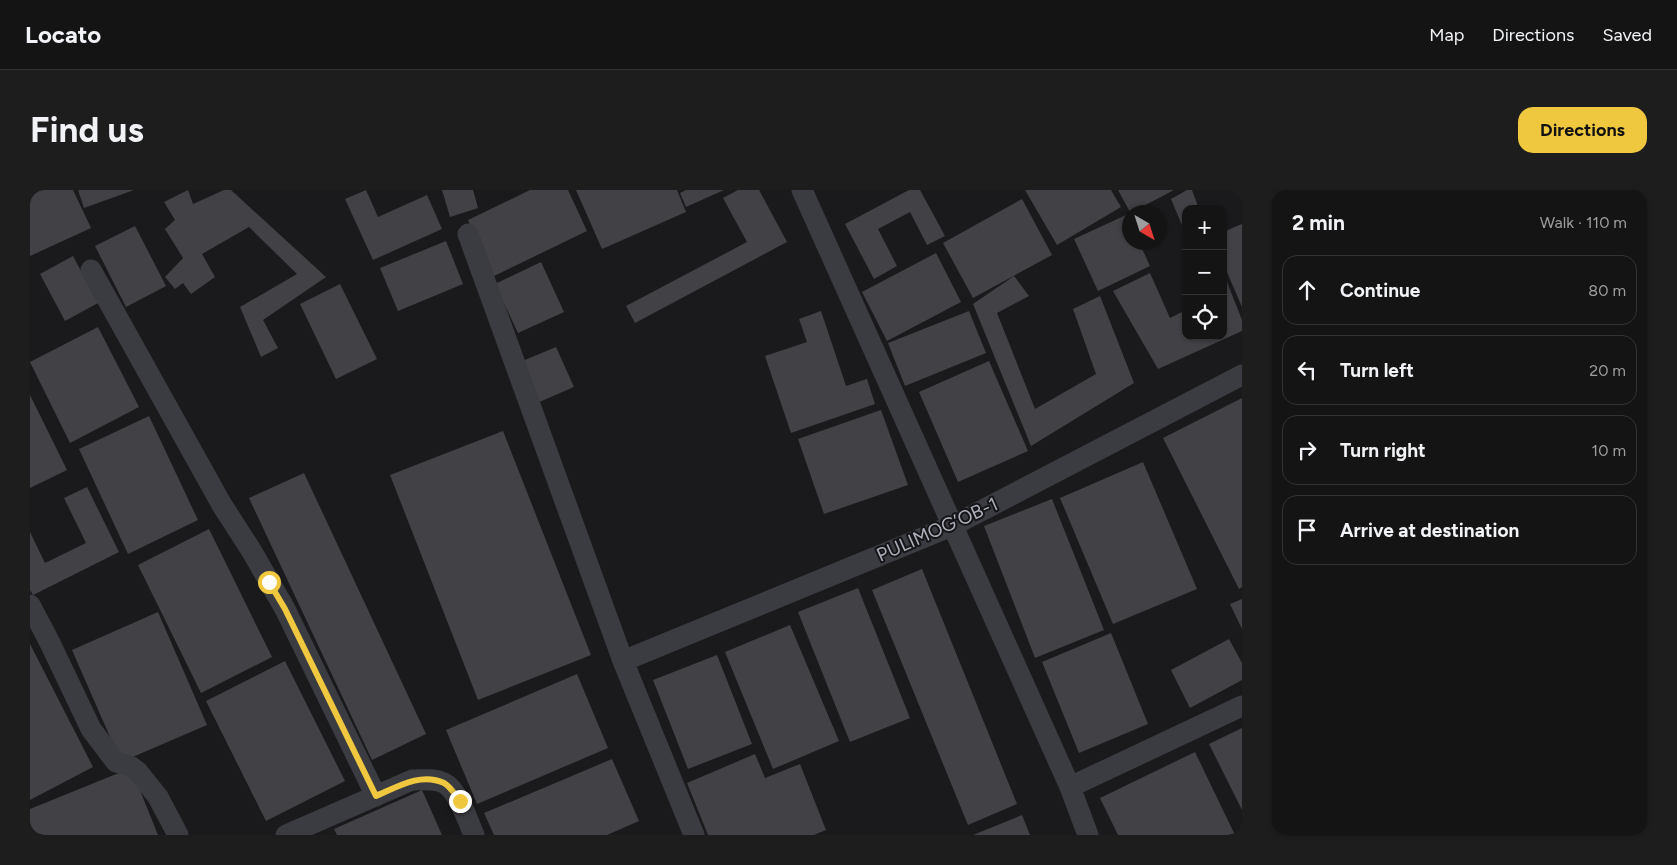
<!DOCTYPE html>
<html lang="en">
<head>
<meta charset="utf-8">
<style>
	:root { --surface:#141415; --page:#1d1d1e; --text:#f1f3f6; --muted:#9d9ea0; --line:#333334; --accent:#f0c83f }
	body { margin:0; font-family:Figtree,sans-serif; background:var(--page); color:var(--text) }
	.controls { position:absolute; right:15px; top:15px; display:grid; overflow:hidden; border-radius:10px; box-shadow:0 1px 4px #0004 }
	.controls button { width:45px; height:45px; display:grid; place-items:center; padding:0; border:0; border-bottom:1px solid var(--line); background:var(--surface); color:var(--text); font:25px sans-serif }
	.compass { position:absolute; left:1092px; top:15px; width:45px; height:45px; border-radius:50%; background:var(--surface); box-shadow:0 1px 4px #0004; rotate:141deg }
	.stop { position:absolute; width:15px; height:15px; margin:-11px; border:4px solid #f0c83f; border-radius:50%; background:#fff }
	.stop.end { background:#f0c83f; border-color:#fff; box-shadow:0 1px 5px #0008 }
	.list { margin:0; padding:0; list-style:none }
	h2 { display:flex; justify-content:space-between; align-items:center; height:65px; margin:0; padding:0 20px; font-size:21px }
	h2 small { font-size:16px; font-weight:400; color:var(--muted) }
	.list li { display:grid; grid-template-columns:32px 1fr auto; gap:15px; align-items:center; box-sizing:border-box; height:70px; margin:0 10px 10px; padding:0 10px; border:1px solid var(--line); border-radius:15px }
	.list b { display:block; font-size:19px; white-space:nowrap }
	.list em { font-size:16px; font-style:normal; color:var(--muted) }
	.icon { flex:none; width:28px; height:28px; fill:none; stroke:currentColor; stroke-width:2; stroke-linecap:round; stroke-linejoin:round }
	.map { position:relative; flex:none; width:1212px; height:645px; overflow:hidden; border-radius:15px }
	header { display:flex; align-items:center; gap:30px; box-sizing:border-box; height:70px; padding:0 25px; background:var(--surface); border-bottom:1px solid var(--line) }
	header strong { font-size:24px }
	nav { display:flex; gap:28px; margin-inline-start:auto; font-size:18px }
	.intro { display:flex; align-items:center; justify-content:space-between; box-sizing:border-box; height:120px; padding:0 30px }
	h1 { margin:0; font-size:35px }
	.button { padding:12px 22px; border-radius:15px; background:var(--accent); color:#111; font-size:18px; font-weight:700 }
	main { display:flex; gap:30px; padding:0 30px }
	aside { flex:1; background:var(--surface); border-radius:15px; box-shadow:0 1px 4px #0004 }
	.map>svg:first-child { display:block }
	.building { fill:#424246 }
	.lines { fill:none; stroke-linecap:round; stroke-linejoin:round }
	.minor { stroke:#3b3c41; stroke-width:21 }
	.route { stroke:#f0c83f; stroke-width:6 }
	.labels { text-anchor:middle; stroke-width:4; stroke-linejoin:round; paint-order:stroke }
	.street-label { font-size:19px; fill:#adb0bc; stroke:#151518 }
</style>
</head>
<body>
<header>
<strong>Locato</strong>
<nav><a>Map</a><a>Directions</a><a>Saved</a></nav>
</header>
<div class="intro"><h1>Find us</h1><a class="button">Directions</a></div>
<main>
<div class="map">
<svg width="1212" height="645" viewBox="0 0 1212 645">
	<rect width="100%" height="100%" fill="#1a1a1c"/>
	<!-- building -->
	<path class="building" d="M 0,0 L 43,0 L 61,38 L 0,66 Z
		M 48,0 L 104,0 L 54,18 Z
		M 158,0 L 163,14 L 194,0 L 201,0 L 296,87 L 233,130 L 248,158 L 231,167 L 210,117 L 267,84 L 219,37 L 172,64 L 185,87 L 161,104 L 153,93 L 145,99 L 135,87 L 153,68 L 135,39 L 145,30 L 134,12 Z
		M 336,0 L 348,27 L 397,5 L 412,39 L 343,70 L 315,9 Z
		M 412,0 L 443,0 L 448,18 L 420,27 Z
		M 500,0 L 538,0 L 557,41 L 464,86 L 438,30 Z
		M 546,0 L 647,0 L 656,22 L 572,59 Z
		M 656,0 L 694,0 L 656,17 L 650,3 Z
		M 708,0 L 729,0 L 757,52 L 605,133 L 596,116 L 717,52 L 693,8 Z
		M 879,0 L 890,0 L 915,46 L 897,55 L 880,22 L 848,39 L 867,76 L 844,89 L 815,34 Z
		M 995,0 L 1081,0 L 1091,17 L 1027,55 Z
		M 1088,0 L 1144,0 L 1102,22 L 1100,22 Z
		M 1157,0 L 1162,0 L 1169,19 L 1156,19 L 1156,45 L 1141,9 Z
		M 992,9 L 1022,65 L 943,108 L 913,53 Z
		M 1096,25 L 1100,33 L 1100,52 L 1109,52 L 1120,76 L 1068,101 L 1044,49 Z
		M 1212,34 L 1212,117 L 1193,73 L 1193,42 Z
		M 105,36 L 136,96 L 96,117 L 65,56 Z
		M 416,51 L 433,94 L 368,121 L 350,78 Z
		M 906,63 L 931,112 L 857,151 L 832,102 Z
		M 43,66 L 68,113 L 35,131 L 10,84 Z
		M 511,72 L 534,122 L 488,143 L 465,94 Z
		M 1193,82 L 1212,130 L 1212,141 L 1128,179 L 1083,101 L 1120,83 L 1140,128 L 1156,120 L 1156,146 L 1193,146 Z
		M 984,86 L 999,106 L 967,123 L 1005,219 L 1066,184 L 1043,119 L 1070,106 L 1104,193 L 1001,256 L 943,114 Z
		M 310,94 L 347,169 L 306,189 L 270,114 Z
		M 791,121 L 816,196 L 837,189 L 845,214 L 761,243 L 735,166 L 777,152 L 769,129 Z
		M 939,121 L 956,163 L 875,196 L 858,153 Z
		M 68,137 L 109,217 L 40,253 L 0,172 Z
		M 526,157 L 544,197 L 507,213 L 490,172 Z
		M 959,171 L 998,261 L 928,292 L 889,202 Z
		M 0,205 L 37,280 L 0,298 Z
		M 1212,208 L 1212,397 L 1209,399 L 1133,248 Z
		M 851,220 L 878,295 L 794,324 L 768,249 Z
		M 119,226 L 168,330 L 98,364 L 49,259 Z
		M 473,241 L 561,465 L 448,510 L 360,285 Z
		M 1113,272 L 1167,399 L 1083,434 L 1030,308 Z
		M 274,283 L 396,544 L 342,570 L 219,308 Z
		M 57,297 L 89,362 L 3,405 L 0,400 L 0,342 L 15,373 L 56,353 L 34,308 Z
		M 1022,309 L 1074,440 L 1005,468 L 954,336 Z
		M 179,339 L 242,467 L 171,503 L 108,375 Z
		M 892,379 L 987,614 L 938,635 L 842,400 Z
		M 828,398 L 880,528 L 820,552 L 768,422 Z
		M 1212,409 L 1212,439 L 1200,414 Z
		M 128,422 L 177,535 L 91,572 L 42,460 Z
		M 760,435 L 809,551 L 743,579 L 695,462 Z
		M 1081,443 L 1118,534 L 1049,563 L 1012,472 Z
		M 1199,449 L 1212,473 L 1212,490 L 1160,518 L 1141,480 Z
		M 0,454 L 63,577 L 0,610 Z
		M 687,465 L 722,554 L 658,579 L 623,490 Z
		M 255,471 L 315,591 L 236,631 L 176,511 Z
		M 547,484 L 578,558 L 447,614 L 416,540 Z
		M 1212,538 L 1212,620 L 1179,554 Z
		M 1165,562 L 1205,645 L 1088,645 L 1070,608 Z
		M 725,564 L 735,588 L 770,574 L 796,640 L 784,645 L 678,645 L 657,593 Z
		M 582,569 L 609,631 L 577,645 L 464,645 L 454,623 Z
		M 101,578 L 128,645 L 0,645 L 0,619 Z
		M 392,600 L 412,645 L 307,645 L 304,639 Z
		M 992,625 L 1000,645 L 943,645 Z"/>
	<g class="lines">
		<!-- minor -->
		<path class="minor" d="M 772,0 L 1040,597 L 1058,645
			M 438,44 L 593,471 L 664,645
			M 61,80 L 192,315 L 221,360 L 255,419 L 346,606
			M 0,415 L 20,453 L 61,539 L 86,572 L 100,576 L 108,582 L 128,607 L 148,645
			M 593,471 L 924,335 L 1212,185
			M 1040,597 L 1212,516
			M 256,645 L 382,590 C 393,590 404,588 414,593 C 428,600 438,631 444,645"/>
	</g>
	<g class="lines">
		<!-- route -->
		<path class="route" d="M 239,392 L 255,419 L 346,606 C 367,597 391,582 414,593 C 420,596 426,606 430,611"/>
	</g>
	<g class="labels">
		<!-- street labels -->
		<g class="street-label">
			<text transform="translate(907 339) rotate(-24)" y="7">PULIMOG’OB-1</text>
		</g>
	</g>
</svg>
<div class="controls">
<button>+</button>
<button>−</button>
<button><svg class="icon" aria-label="locate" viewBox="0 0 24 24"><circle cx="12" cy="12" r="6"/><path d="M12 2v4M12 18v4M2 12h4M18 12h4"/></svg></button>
</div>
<svg class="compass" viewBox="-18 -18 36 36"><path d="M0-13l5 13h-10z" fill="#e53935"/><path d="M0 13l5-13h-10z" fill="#9d9ea0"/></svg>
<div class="stop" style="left:239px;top:392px"></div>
<div class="stop end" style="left:430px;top:611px"></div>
</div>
<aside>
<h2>2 min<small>Walk · 110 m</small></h2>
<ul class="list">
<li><svg class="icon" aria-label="ahead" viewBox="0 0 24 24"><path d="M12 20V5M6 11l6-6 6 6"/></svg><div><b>Continue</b></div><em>80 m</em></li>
<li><svg class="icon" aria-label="left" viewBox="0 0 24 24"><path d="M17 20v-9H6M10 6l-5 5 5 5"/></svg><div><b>Turn left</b></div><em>20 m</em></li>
<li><svg class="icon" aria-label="right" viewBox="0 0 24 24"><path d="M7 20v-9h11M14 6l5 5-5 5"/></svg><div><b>Turn right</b></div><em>10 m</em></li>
<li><svg class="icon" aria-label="arrive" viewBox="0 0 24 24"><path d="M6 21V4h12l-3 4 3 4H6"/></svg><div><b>Arrive at destination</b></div></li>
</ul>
</aside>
</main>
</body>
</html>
